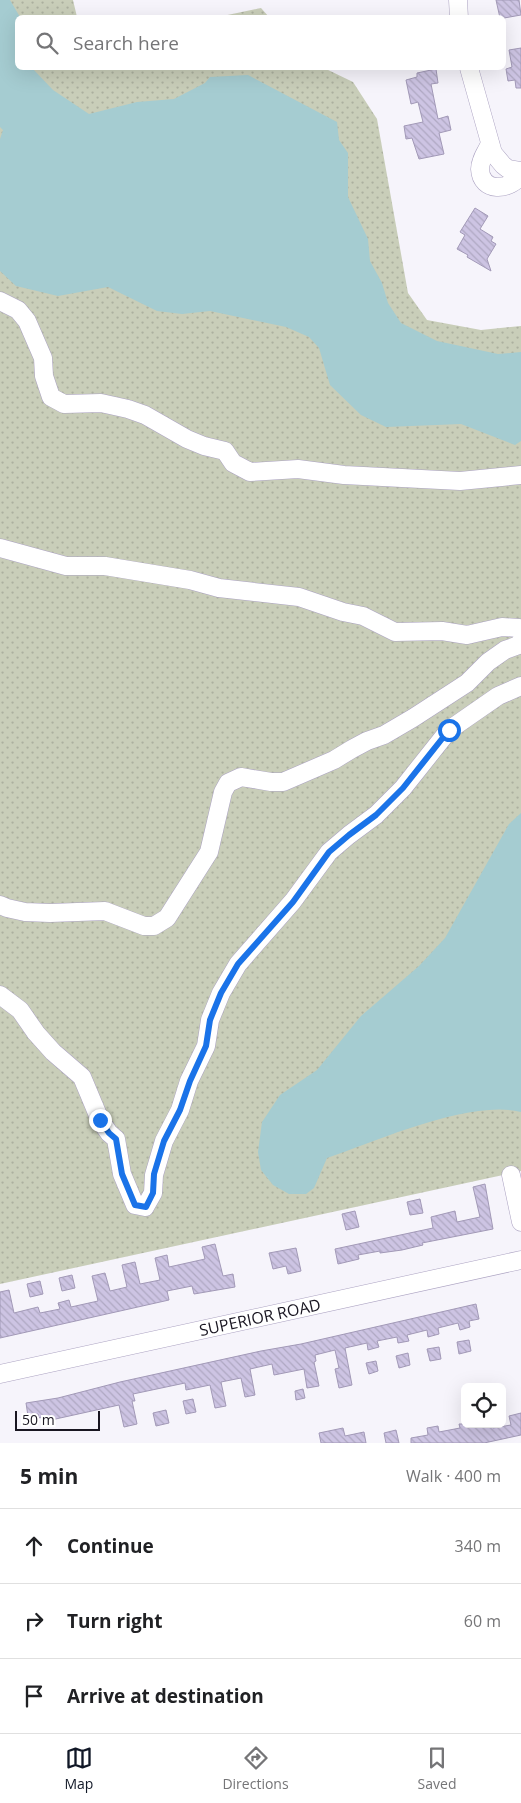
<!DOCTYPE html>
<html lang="en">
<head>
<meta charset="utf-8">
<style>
	:root { --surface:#fff; --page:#f2f2f2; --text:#202124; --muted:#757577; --line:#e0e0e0; --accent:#111827 }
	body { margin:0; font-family:"Open Sans",sans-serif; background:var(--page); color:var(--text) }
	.controls { position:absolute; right:15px; bottom:15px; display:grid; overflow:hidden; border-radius:8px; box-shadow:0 5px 20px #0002 }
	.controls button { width:45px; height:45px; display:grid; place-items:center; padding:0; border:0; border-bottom:1px solid var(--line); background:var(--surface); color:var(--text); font:25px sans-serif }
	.scale { position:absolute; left:15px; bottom:12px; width:85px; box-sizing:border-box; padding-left:5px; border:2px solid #191621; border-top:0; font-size:14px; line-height:18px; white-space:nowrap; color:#191621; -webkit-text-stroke:4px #fff; paint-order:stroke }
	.stop { position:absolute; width:15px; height:15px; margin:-11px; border:4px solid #1a73e8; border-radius:50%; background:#fff }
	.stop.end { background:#1a73e8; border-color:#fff; box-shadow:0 1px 5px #0008 }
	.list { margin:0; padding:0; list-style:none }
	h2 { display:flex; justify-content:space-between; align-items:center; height:65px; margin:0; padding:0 20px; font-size:21px }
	h2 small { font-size:16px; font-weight:400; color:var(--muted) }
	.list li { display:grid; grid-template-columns:32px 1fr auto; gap:15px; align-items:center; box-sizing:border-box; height:75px; padding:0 20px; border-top:1px solid var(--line) }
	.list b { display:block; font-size:19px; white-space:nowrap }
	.list em { font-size:16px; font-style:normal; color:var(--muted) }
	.icon { flex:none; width:28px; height:28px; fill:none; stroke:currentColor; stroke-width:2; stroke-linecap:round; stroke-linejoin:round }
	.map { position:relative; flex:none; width:521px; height:1443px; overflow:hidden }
	.search { position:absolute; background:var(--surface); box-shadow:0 5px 20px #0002; left:15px; right:15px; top:15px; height:55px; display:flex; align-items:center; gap:12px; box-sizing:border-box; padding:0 18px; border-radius:8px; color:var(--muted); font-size:19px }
	.sheet { height:290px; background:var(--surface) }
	nav { display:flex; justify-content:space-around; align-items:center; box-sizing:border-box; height:70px; border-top:1px solid var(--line); background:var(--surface); font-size:14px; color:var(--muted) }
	nav a { display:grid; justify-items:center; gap:2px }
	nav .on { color:var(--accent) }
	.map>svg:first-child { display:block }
	.green { fill:url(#green-dots) }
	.water { fill:#a5ccd1 }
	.building { fill:url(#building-back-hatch); stroke:#a299b7 }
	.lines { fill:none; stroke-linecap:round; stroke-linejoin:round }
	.minor-casing { stroke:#aca3c2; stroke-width:19 }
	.minor { stroke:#fff; stroke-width:18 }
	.route { stroke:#1a73e8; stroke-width:6 }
	.labels { text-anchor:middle; stroke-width:4; stroke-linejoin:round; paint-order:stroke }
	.street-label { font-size:16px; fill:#191621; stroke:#fff }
</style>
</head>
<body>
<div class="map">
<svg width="521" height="1443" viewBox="0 0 521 1443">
	<defs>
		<pattern id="green-dots" width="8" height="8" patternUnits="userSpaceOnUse" patternTransform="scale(1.25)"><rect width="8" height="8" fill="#c9ceb9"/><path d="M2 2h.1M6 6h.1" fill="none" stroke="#acb09f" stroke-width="1.8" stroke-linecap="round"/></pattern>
		<pattern id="building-back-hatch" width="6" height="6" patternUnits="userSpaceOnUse" patternTransform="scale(1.25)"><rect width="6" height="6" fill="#cdc4e3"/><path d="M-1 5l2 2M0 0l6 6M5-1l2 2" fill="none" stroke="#afa8c2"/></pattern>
	</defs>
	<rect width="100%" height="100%" fill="#f6f4fb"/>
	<!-- green -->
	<path class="green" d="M 0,0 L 73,0 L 77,17 L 18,18 L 18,68 L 324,68 L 353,82 L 377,119 L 408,293 L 427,320 L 481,330 L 521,326 L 521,1171 L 0,1284 Z
		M 261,8 L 269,17 L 218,17 Z"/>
	<!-- water -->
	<path class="water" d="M 0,0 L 10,0 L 20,17 L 18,18 L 18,68 L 32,68 L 53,90 L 89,114 L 137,102 L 174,99 L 205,83 L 210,77 L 248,75 L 337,122 L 339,140 L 348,153 L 348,197 L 368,239 L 370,261 L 382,283 L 388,303 L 401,323 L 437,341 L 498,354 L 521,352 L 521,441 L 515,445 L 461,424 L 386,427 L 361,415 L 330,385 L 319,348 L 309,337 L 286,327 L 210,311 L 182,314 L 157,311 L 108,287 L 58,296 L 16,286 L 0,271 L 0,139 L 3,130 L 0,127 Z
		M 521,813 L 521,1112 C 470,1099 377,1141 327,1158 L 314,1188 L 306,1194 L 289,1194 L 273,1185 L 261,1170 L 258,1152 L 262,1122 L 280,1095 L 317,1070 L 361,1016 L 419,966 L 445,938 L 509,824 Z"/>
	<!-- building -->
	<path class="building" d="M 496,0 L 519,0 L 521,15 L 504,18 L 500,18 Z
		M 521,48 L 521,88 L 516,88 L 515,80 L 508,81 L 506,69 L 512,67 L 509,50 Z
		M 436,69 L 438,83 L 431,84 L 438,119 L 448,116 L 451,130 L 439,133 L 444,154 L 419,159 L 412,138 L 406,139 L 404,126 L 423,122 L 418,102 L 411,104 L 406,80 L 417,77 L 417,73 Z
		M 475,208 L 488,216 L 480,229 L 493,237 L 491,241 L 496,244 L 487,259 L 491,271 L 467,257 L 468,255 L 457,249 L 465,235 L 460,232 Z
		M 485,1184 L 493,1229 L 422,1243 L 423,1245 L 402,1250 L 380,1253 L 380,1251 L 358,1255 L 359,1259 L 338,1264 L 335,1249 L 433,1228 L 431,1217 L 455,1211 L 457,1222 L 480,1217 L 473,1187 Z
		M 420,1199 L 423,1213 L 410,1215 L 407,1202 Z
		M 355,1211 L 359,1227 L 346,1230 L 342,1214 Z
		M 215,1244 L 223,1276 L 233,1274 L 235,1287 L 194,1294 L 192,1286 L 167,1291 L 169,1300 L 0,1338 L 0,1292 L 9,1290 L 14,1313 L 38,1307 L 40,1313 L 60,1309 L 58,1303 L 69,1300 L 71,1307 L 98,1301 L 92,1276 L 105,1273 L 110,1291 L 127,1287 L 122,1265 L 135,1262 L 140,1284 L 160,1280 L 155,1258 L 167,1255 L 169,1267 L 205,1259 L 202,1247 Z
		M 296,1248 L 301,1271 L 288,1274 L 286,1266 L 273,1269 L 269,1253 Z
		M 72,1275 L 75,1288 L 62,1291 L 59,1278 Z
		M 40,1281 L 43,1294 L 30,1297 L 27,1284 Z
		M 476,1304 L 479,1319 L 469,1321 L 470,1327 L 460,1330 L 458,1323 L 438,1328 L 439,1334 L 428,1337 L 427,1330 L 407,1335 L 409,1341 L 398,1343 L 397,1337 L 377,1341 L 379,1347 L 368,1350 L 367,1343 L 345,1348 L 352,1385 L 339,1388 L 335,1369 L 339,1368 L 335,1350 L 315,1355 L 316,1361 L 314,1362 L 319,1386 L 307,1388 L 304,1369 L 274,1375 L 272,1364 L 250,1369 L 255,1395 L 245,1397 L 241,1378 L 221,1382 L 226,1406 L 215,1408 L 210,1385 L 186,1390 L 185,1383 L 133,1394 L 135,1401 L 132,1401 L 137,1424 L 124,1427 L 119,1405 L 42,1422 L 41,1417 L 39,1418 L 38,1414 L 28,1416 L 26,1403 L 58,1398 L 120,1382 L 261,1351 L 301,1344 Z
		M 469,1340 L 471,1351 L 459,1354 L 457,1342 Z
		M 439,1347 L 441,1359 L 430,1361 L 427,1349 Z
		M 408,1353 L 410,1365 L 399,1368 L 396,1356 Z
		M 376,1361 L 378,1371 L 369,1374 L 366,1363 Z
		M 303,1389 L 305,1398 L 296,1400 L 295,1391 Z
		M 193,1399 L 196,1412 L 186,1414 L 183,1401 Z
		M 166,1410 L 169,1423 L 156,1426 L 153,1413 Z
		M 521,1413 L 521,1435 L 484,1443 L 411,1443 L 411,1438 L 428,1435 L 427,1428 L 438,1426 L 439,1432 L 460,1428 L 459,1424 L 492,1424 L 493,1428 L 511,1425 L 509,1416 Z
		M 343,1428 L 345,1436 L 364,1432 L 366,1443 L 321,1443 L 319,1433 Z
		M 396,1430 L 399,1443 L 386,1443 L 384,1433 Z"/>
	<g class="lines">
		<defs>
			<g id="minor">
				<path d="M 458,0 L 459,18"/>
				<path d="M 469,68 L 493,153 L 503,165 L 508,169 L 521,171"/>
				<path d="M 490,144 C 486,152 480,160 480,169 C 481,193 510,191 521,175"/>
				<path d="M 0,301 L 18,310 L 27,321 L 43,358 L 44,376 L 51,397 L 64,404 L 101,403 L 128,409 L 145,415 L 187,439 L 204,446 L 225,451 L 233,463 L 250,472 L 298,469 L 344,475 L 460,481 L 521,475"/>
				<path d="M 0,548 L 66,566 L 105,566 L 190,580 L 219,588 L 299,597 L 343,612 L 363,616 L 395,632 L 442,631 L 467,635 L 502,627 L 519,628 L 521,631"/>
				<path d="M 0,905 L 7,908 L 25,912 L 50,913 L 105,911 L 144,926 L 154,926 L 167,918 L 209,852 L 223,792 L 228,783 L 241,777 L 271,782 L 283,782 L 334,760 L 352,749 L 367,741 L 384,735 L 413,718 L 467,683 L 488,662 L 505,650 L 519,645 L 521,641"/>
				<path d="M 0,995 L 20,1010 L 36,1033 L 53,1052 L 82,1077 L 100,1120 L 109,1133 L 116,1139 L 122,1174 L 135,1205 L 145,1207 L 153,1193 L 154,1175 L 164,1141 L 180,1110 L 189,1081 L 206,1046 L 210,1020 L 221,993 L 238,964 L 293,901 L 329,852 L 349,835 L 376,815 L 403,788 L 449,730 L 498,696 L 521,686"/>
				<path d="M 511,1175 L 521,1222"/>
				<path id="s1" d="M 0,1374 L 521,1260"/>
			</g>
		</defs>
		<!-- minor casing -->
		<use href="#minor" class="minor-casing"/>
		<!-- minor -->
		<use href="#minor" class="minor"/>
	</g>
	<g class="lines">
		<!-- route -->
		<path class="route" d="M 100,1120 L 109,1133 L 116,1139 L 122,1174 L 135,1205 L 146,1207 L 153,1193 L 154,1174 L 164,1141 L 180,1110 L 190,1081 L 206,1046 L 210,1020 L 221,993 L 238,964 L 293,902 L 329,852 L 349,835 L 376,815 L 403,788 L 449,730"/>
	</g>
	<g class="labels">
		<!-- street labels -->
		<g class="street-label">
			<text dy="6" stroke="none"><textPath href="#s1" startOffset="266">SUPERIOR ROAD</textPath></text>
		</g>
	</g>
</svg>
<div class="controls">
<button><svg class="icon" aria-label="locate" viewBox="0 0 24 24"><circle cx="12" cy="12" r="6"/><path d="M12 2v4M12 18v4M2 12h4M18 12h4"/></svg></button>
</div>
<div class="scale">50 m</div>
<div class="stop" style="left:449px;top:730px"></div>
<div class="stop end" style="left:100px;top:1120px"></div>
<div class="search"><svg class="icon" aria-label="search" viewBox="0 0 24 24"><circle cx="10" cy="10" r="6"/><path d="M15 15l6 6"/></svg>Search here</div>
</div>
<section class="sheet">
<h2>5 min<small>Walk · 400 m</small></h2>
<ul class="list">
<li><svg class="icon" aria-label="ahead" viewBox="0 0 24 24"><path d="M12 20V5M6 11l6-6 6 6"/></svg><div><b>Continue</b></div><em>340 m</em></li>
<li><svg class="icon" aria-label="right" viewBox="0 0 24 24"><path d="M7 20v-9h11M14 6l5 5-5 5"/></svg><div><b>Turn right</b></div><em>60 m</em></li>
<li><svg class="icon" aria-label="arrive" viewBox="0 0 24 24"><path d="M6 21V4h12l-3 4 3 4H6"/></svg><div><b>Arrive at destination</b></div></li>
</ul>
</section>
<nav>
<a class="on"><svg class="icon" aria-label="map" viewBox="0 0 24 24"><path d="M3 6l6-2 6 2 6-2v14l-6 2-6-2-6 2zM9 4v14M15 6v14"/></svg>Map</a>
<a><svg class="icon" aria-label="directions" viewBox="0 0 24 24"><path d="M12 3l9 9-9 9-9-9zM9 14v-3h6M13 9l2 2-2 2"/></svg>Directions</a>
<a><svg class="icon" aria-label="saved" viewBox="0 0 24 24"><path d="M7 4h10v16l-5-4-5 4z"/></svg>Saved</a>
</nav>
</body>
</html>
